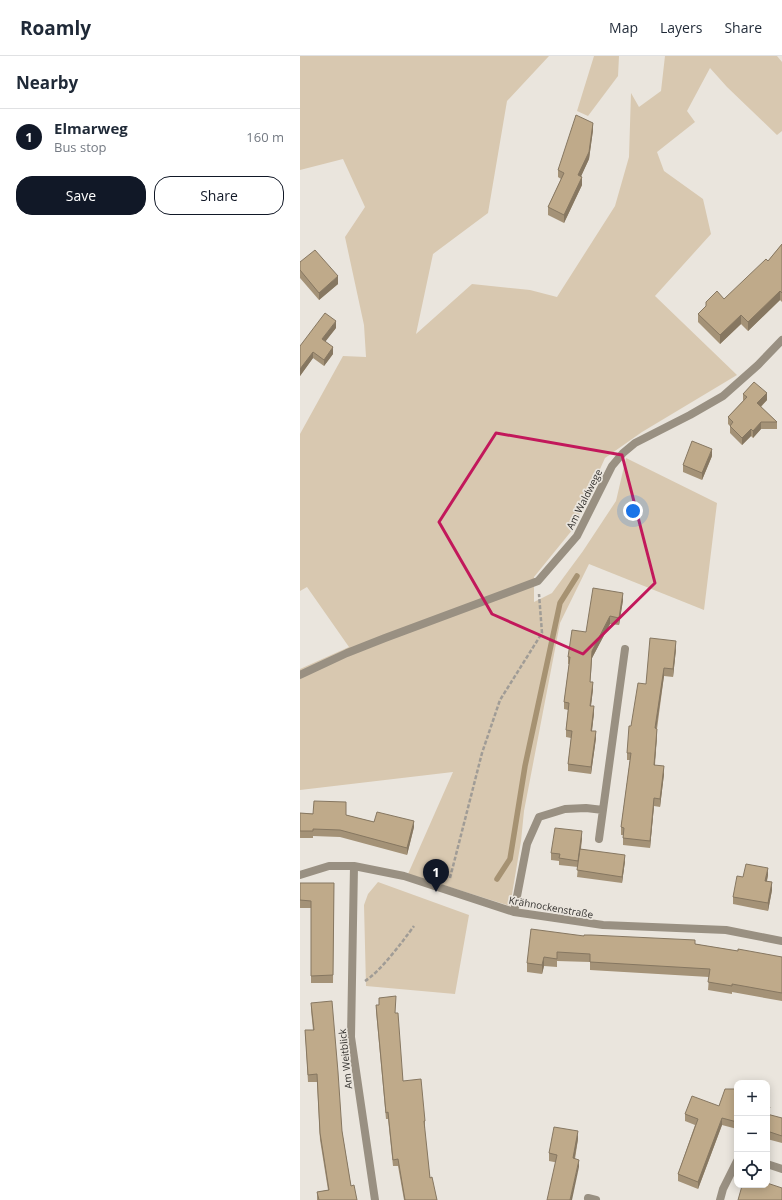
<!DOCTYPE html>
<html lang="en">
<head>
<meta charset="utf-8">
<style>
	:root { --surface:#fff; --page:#f2f2f3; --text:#1f2937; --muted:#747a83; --line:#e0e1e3; --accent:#111827 }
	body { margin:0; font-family:"Open Sans",sans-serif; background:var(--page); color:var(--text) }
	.controls { position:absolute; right:12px; bottom:12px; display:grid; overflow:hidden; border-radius:8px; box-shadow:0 2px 10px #0003 }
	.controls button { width:36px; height:36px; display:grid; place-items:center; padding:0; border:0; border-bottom:1px solid var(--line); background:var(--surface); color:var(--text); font:20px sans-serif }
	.you { position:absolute; left:333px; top:455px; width:14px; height:14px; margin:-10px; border:3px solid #fff; border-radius:50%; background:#1a73e8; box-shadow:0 0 0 6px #1a73e833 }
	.badge { display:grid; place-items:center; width:26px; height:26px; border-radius:50%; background:var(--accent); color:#fff; font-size:13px; font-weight:700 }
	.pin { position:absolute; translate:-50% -33px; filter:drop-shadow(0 1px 2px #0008) }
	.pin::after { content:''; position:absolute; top:21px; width:14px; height:12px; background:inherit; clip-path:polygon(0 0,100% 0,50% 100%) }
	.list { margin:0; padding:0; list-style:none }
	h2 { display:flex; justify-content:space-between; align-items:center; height:52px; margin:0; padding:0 16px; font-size:17px }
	h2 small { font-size:13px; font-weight:400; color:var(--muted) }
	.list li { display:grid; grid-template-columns:26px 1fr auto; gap:12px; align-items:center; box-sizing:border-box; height:56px; padding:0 16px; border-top:1px solid var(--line) }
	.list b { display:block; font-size:15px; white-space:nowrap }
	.list p { margin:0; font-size:13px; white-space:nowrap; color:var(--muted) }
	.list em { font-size:13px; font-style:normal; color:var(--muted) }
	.actions { display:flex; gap:8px; padding:12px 16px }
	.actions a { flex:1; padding:9px 0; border:1px solid var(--accent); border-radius:16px; text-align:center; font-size:14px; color:var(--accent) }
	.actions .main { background:var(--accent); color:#fff }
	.icon { flex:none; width:22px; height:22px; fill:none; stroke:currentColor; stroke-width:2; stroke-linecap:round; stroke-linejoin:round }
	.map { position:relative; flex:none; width:482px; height:1144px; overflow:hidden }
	header { display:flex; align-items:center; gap:24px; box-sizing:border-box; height:56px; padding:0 20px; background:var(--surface); border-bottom:1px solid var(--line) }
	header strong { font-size:19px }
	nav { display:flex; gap:22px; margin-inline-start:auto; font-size:14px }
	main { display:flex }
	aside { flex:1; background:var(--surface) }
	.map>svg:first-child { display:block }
	.green { fill:#d8c8b0 }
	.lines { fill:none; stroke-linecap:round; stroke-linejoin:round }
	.stream { stroke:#a69272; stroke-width:5.5 }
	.path { stroke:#a09c96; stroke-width:2.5; stroke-dasharray:4 2; stroke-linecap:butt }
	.lane { stroke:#999082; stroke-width:8 }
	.street { stroke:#999082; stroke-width:8 }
	.wall { fill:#a49277 }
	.shaded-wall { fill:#867761 }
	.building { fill:#bfaa8a; stroke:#867761 }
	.marked { fill:none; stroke:#c2185b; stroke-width:3; stroke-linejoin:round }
	.labels { text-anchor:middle; stroke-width:3.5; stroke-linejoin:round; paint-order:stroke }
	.street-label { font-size:10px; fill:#33312e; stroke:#eae5dd }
</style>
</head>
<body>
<header>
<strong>Roamly</strong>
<nav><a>Map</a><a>Layers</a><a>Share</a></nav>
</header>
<main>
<aside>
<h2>Nearby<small></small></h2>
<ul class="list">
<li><span class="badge">1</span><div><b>Elmarweg</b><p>Bus stop</p></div><em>160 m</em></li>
</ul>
<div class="actions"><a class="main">Save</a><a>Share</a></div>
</aside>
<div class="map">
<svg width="482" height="1144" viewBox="0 0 482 1144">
	<rect width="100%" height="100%" fill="#eae5dd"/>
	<!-- green -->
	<path class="green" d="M 0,0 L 249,0 L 207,45 L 188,157 L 133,198 L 116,278 L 172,228 L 230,234 L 257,241 L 315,150 L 329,101 L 331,37 L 339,51 L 361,35 L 365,0 L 477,0 L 482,6 L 482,75 L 477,79 L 427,31 L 410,12 L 387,55 L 395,66 L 357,96 L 364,115 L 403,143 L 411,178 L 355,240 L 437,319 L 342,376 L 305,402 L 273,473 L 234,521 L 234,546 L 252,537 L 283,495 L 316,445 L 326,402 L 417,447 L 404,554 L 289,508 L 260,567 L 224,755 L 221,785 L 210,850 L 108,818 L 153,716 L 0,734 L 0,613 L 49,591 L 7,531 L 0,535 L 0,378 L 43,300 L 66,301 L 64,269 L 45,181 L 65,151 L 43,103 L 0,114 Z
		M 294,0 L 319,0 L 318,20 L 288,60 L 277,55 Z
		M 78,826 L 169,859 L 155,938 L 66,930 L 64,849 L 68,838 Z"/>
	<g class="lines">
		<!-- stream -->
		<path class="stream" d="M 197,823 L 210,803 L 225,710 L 260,547 L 277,520"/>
		<!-- path -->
		<path class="path" d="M 150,822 L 182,697 L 200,644 L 242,577 L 239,538
			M 65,925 C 80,916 103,885 114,870"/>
		<!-- lane -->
		<path class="lane" d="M 288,1142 L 296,1144"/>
		<!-- street -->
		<path class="street" d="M 0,619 L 47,597 L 85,582 L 238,525 L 277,480 L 312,410 L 323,397 L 335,387 L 390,359 L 423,340 L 458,309 L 482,284
			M 299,783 L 325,593
			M 54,810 L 51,981 L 75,1144
			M 0,819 L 29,810 L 54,810 L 104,820 L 214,856 L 303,869 L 426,874 L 482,885
			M 214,856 L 227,788 L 239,761 L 265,753 L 286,752 L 303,754
			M 467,1108 L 482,1113
			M 420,1144 L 423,1133 L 437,1105"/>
	</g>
	<!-- wall -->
	<path class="wall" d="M 293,74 L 289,103 L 281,120 L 282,129 L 264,167 L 248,159 L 248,151 L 261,123 L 258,121 L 258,114 Z
		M 482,188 L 482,246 L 480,244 L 448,275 L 441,268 L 420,288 L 398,266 L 398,258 L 424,243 L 468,205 Z
		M 0,206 L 38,228 L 19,244 L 0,222 Z
		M 36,272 L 25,285 L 33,298 L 24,310 L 13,302 L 0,320 L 0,290 Z
		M 443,338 L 467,344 L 461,351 L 477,366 L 477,373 L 461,373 L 453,382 L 451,380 L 442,389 L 430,377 L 430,370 L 428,368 L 428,361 L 443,345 Z
		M 412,400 L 402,424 L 383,416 L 383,409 Z
		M 323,544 L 319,569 L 310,568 L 292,602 L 290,626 L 293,633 L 291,650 L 294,657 L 292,675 L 296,682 L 291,718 L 268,715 L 268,708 L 271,682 L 266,681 L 266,674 L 268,654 L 264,653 L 264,646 L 269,608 L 268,608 L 268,601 Z
		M 376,593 L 373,621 L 364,620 L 357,673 L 357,680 L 355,709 L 364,718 L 360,751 L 354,750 L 350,792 L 323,789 L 323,779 L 321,779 L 321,771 L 330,704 L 327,704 L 327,697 L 331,670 L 346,628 Z
		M 0,757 L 46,759 L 74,766 L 114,771 L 107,799 L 40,781 L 13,780 L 13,782 L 0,782 Z
		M 282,782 L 281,793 L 325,805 L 322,827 L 277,821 L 278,811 L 259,809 L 259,805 L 251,804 L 251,797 Z
		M 468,819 L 467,825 L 472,834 L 468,855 L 433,848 L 433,841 L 443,821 Z
		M 0,827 L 34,827 L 33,927 L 11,927 L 11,852 L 0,852 Z
		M 284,880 L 395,888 L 438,895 L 482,901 L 482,945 L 432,936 L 432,938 L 408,934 L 409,921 L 290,914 L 290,906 L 257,905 L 257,911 L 244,910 L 242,918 L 227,916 L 227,907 Z
		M 11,947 L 42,1075 L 51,1130 L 57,1144 L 17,1144 L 17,1136 L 28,1134 L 20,1084 L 17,1026 L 8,1026 L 5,974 L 13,974 L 11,954 Z
		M 76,949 L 95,957 L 103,1025 L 125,1065 L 125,1072 L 124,1072 L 130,1122 L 137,1144 L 104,1144 L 98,1110 L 93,1110 L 88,1063 L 86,1063 L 76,955 Z
		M 437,1033 L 437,1073 L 422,1069 L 398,1133 L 378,1125 L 378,1118 L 395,1069 L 385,1065 L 385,1058 L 419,1050 Z
		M 467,1050 L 470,1059 L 482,1062 L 482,1087 L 467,1083 Z
		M 278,1083 L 275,1103 L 279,1111 L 249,1105 L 249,1097 Z"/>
	<!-- shaded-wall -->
	<path class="shaded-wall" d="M 293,67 L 293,74 L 289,103 L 278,127 L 278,119 Z
		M 282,121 L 282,129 L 264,167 L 264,159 Z
		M 38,220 L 38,228 L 19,244 L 19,237 Z
		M 480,235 L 480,244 L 448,275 L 448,266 Z
		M 441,259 L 441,268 L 420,288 L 420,279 Z
		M 36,265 L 36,272 L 22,290 L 22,283 Z
		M 33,291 L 33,298 L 24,310 L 24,304 Z
		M 13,296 L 13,302 L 0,320 L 0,313 Z
		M 467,337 L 467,344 L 457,354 L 457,347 Z
		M 461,366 L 461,373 L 453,382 L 453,375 Z
		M 451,373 L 451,380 L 442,389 L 442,382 Z
		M 412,393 L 412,400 L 402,424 L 402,417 Z
		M 323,537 L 323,544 L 319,569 L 319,562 Z
		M 310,560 L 310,568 L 292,602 L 290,633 L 292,595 Z
		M 376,585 L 376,593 L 373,621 L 373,613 Z
		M 364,612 L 364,620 L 355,680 L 355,672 Z
		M 293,626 L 293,633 L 290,657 L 290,650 Z
		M 294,650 L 294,657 L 291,682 L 291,675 Z
		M 357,673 L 357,680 L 354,716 L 354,709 Z
		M 296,675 L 296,682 L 291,718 L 291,711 Z
		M 364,710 L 364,718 L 360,751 L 360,743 Z
		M 354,742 L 354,750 L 350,792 L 350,785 Z
		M 114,765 L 114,771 L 107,799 L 107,792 Z
		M 282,775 L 282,782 L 278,811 L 278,805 Z
		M 325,799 L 325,805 L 322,827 L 322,821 Z
		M 468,812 L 468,819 L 465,833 L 465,825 Z
		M 472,826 L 472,834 L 468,855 L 468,847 Z
		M 244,901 L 244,910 L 242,918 L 242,909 Z
		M 470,1051 L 470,1058 L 467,1065 L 467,1058 Z
		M 422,1062 L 422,1069 L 398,1133 L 398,1126 Z
		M 278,1075 L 278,1083 L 273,1110 L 273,1102 Z
		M 279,1104 L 279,1111 L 272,1144 L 270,1144 Z"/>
	<!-- building -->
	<path class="building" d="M 276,59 L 293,67 L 289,96 L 278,119 L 282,121 L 264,159 L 248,151 L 264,117 L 258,114 Z
		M 482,188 L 482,237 L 480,235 L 448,266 L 441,259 L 420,279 L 398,258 L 406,250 L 406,246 L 417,235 L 424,243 L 466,203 L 468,205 Z
		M 15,194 L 38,220 L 19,237 L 0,214 L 0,206 Z
		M 25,257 L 36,265 L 22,283 L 33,291 L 24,304 L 13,296 L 0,313 L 0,290 Z
		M 454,326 L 467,337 L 457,347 L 477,366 L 461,366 L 453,375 L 451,373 L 442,382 L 430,370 L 433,366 L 428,361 L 447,341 L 443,338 Z
		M 392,385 L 412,393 L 402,417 L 383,409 Z
		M 293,532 L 323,537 L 319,562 L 310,560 L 292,595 L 290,626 L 293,626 L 290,650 L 294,650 L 291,675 L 296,675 L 291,711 L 268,708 L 272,675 L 266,674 L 269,647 L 264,646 L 270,601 L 268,601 L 272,574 L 286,576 Z
		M 350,582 L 376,585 L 373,613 L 364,612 L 355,672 L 357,673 L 354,709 L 364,710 L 360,743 L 354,742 L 350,785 L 323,782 L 324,772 L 321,771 L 331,697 L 327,697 L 329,670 L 331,670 L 338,627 L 346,628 Z
		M 14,745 L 46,746 L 46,759 L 74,766 L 77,756 L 114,765 L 107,792 L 40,774 L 13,773 L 13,775 L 0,775 L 0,757 L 13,758 Z
		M 255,772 L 282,775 L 278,805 L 259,802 L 260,798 L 251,797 Z
		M 280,793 L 325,799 L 322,821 L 277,814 Z
		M 446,808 L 468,812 L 465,825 L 472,826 L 468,847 L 433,841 L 437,820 L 443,821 Z
		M 0,827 L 34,827 L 33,919 L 11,920 L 11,845 L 0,844 Z
		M 231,873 L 284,880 L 284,879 L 291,879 L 395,884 L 395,888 L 438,895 L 438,893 L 482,901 L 482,937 L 432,928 L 432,930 L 408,926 L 410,913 L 290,906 L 290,898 L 257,896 L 257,903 L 244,901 L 242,909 L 227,907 Z
		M 96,940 L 95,957 L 98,957 L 103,1025 L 121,1023 L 125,1065 L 124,1065 L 130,1122 L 132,1121 L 137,1144 L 105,1144 L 98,1103 L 93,1104 L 88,1056 L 86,1057 L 76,949 L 79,949 L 79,942 Z
		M 32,945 L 38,1016 L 42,1075 L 51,1130 L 54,1129 L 57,1144 L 19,1144 L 17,1136 L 29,1134 L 20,1077 L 17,1018 L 8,1019 L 5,974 L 14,974 L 11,947 Z
		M 425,1033 L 437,1033 L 437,1066 L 422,1062 L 398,1126 L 378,1118 L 398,1063 L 385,1058 L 392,1040 L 419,1050 Z
		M 467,1050 L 470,1051 L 467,1058 L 482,1062 L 482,1080 L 467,1075 Z
		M 254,1071 L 278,1075 L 273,1102 L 279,1104 L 270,1144 L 247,1144 L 257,1099 L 249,1097 Z
		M 467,1127 L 482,1132 L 482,1144 L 438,1144 L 442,1130 L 445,1131 L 445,1129 L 467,1129 Z"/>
	<!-- marked area -->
	<path class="marked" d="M 196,377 L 322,399 L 355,527 L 283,598 L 192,558 L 139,466 Z"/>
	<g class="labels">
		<!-- street labels -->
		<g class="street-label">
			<text transform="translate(284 443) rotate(-63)" y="4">Am Waldwege</text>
			<text transform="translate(251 851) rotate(10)" y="4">Krähnockenstraße</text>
			<text transform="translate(45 1003) rotate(-96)" y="4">Am Weitblick</text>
		</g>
	</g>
</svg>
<div class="controls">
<button>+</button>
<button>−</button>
<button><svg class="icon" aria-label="locate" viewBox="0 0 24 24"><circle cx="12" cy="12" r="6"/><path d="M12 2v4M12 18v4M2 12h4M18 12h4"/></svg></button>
</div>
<div class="you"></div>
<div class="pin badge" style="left:136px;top:836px">1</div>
</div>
</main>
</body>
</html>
